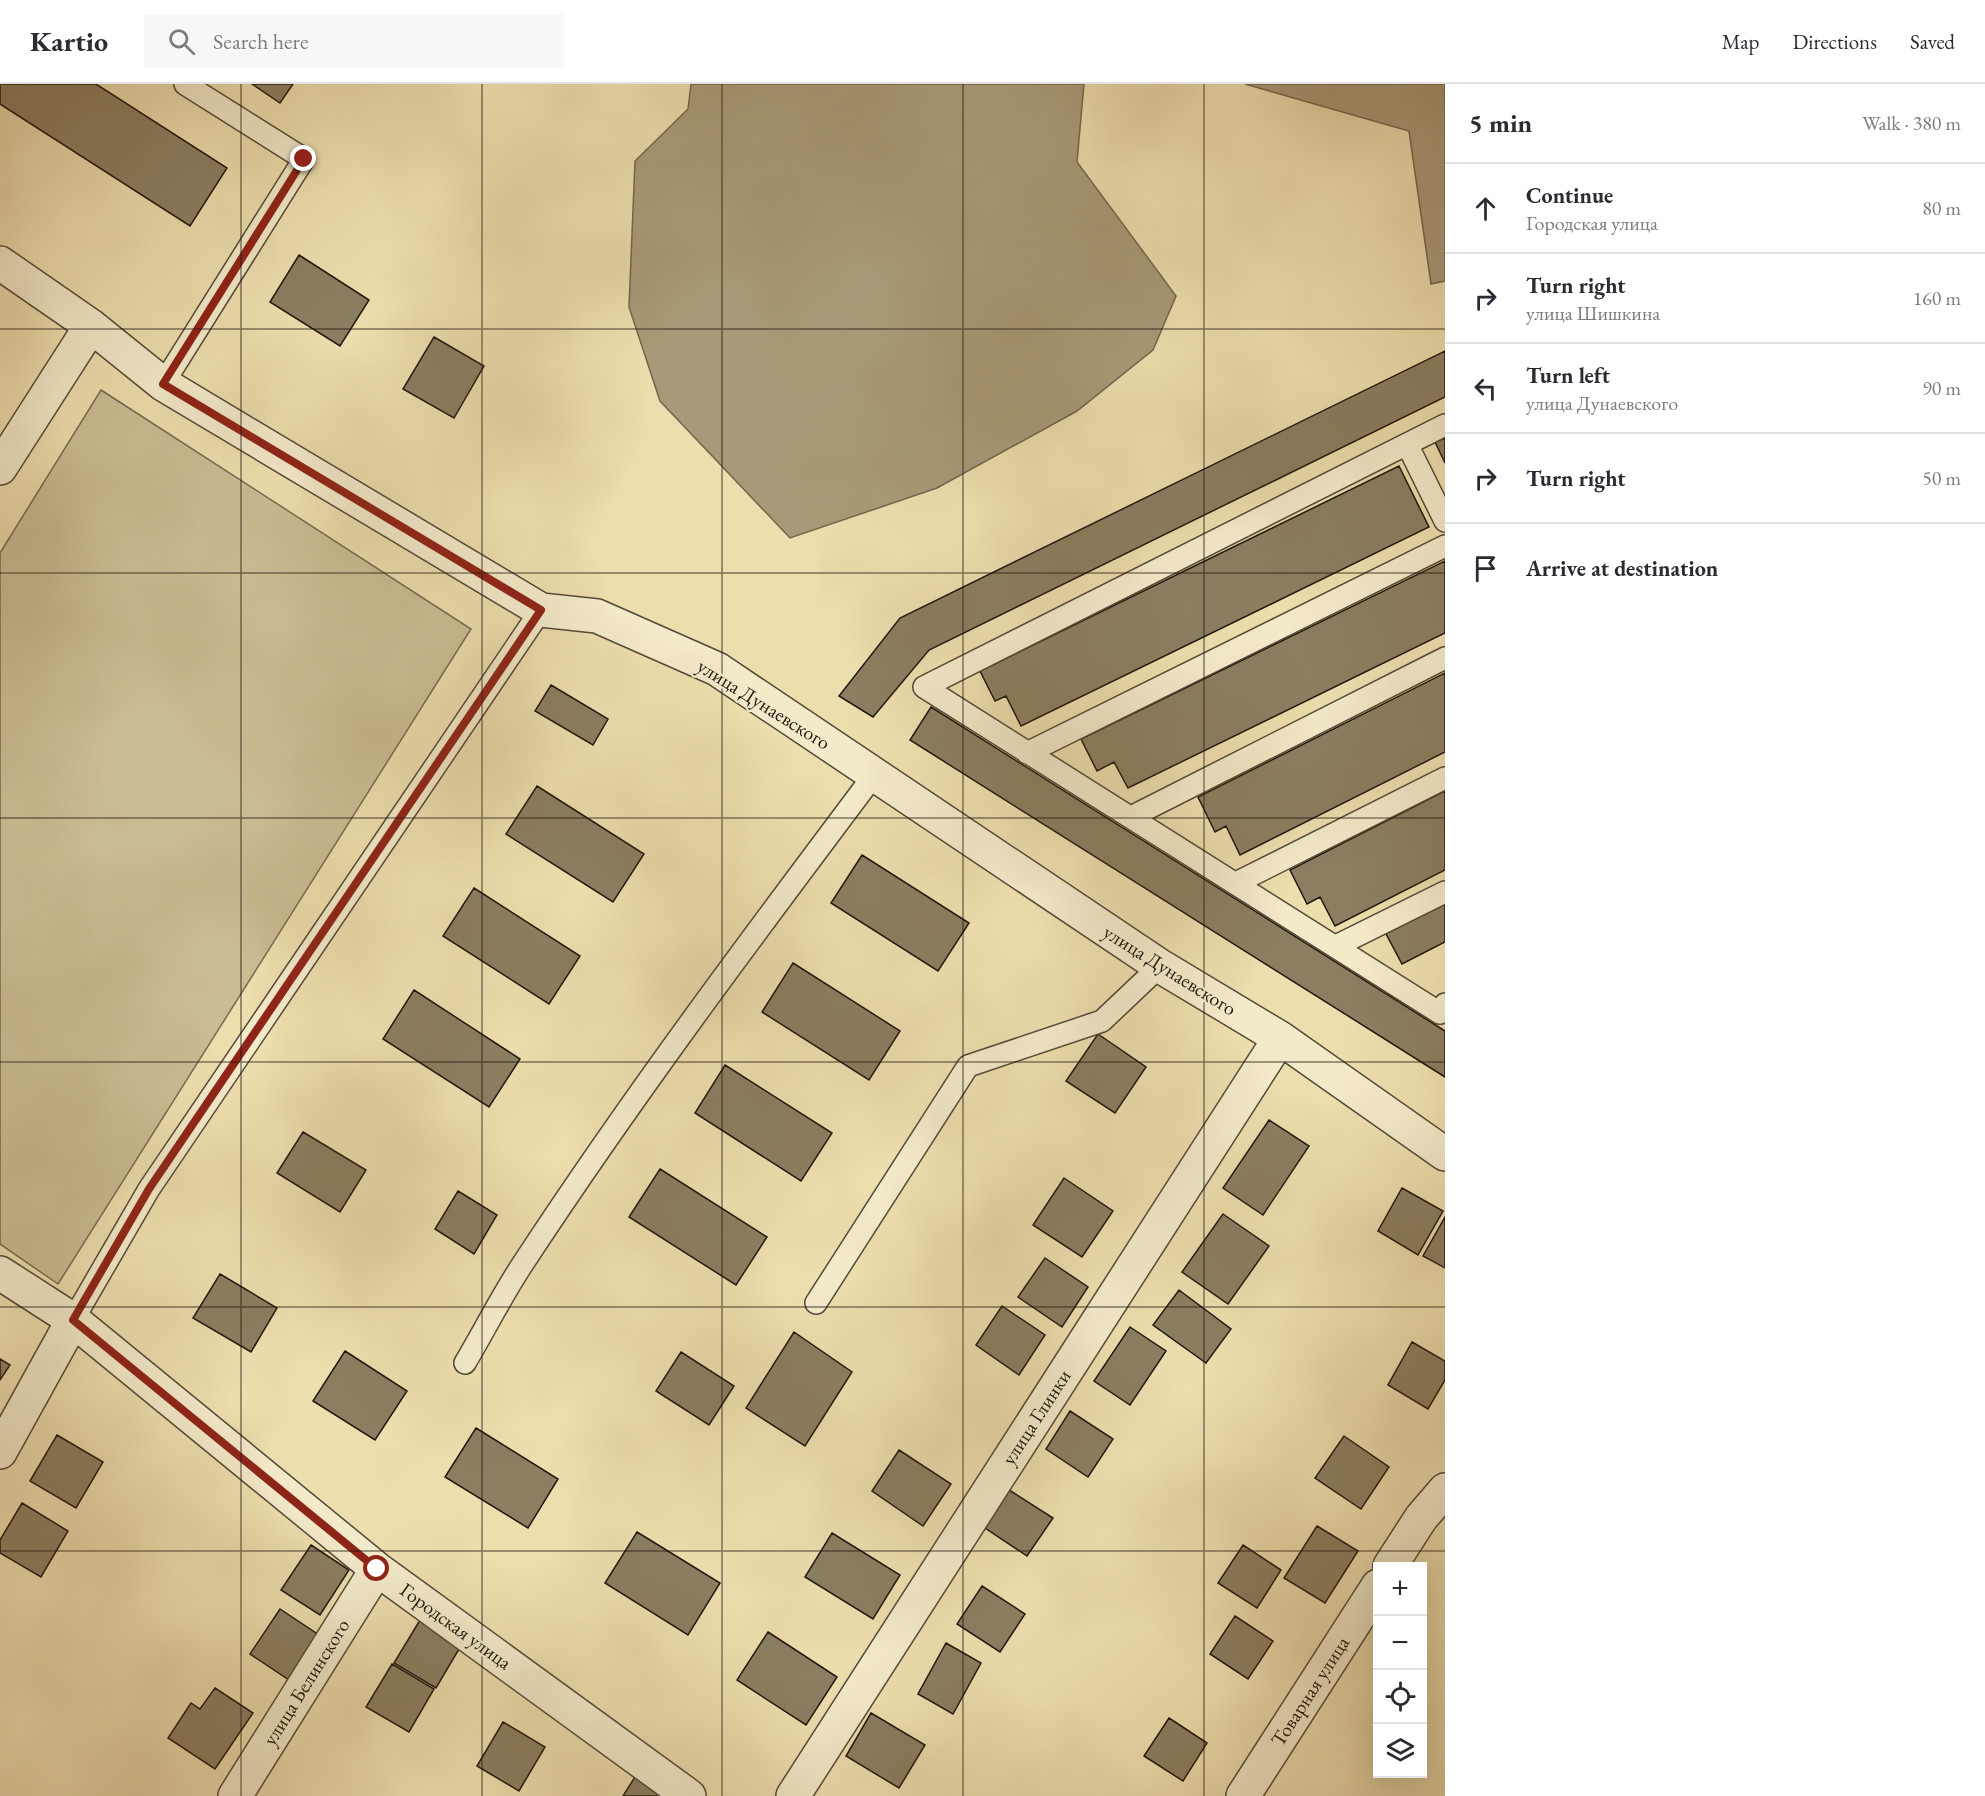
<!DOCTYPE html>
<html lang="en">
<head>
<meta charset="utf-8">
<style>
	:root { --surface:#fff; --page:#f7f7f7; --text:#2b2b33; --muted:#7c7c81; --line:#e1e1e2 }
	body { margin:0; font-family:"EB Garamond",serif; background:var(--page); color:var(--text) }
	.controls { position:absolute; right:18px; bottom:18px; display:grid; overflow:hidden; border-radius:0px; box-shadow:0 6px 24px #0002 }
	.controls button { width:54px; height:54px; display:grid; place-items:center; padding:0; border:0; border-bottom:2px solid var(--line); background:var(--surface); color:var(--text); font:30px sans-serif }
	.stop { position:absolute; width:18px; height:18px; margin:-14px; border:4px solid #8f2418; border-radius:50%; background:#fff }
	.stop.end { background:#8f2418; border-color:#fff; box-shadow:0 2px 6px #0008 }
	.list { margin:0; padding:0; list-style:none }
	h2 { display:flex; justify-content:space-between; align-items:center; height:78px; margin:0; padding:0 24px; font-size:26px }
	h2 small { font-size:20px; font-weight:400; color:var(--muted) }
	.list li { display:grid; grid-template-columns:39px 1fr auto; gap:18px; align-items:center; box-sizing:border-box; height:90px; padding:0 24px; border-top:2px solid var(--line) }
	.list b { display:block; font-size:22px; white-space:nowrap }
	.list p { margin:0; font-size:20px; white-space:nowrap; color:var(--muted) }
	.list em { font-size:20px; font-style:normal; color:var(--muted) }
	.icon { flex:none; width:33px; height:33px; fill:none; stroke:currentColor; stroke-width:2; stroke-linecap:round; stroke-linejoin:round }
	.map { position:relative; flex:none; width:1445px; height:1712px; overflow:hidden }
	header { display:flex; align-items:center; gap:36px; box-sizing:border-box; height:84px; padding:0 30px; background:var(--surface); border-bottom:2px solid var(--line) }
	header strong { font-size:28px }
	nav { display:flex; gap:33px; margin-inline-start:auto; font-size:21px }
	.search { width:420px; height:54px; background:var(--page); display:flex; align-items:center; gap:15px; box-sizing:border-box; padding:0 21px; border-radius:0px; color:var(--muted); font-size:22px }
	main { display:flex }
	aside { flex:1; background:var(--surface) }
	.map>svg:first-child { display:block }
	.green { fill:#cabc93; stroke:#766a50; stroke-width:1.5 }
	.water { fill:#a89a78; stroke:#72664e; stroke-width:1.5 }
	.building { fill:#8b7e61; stroke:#21170e; stroke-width:1.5 }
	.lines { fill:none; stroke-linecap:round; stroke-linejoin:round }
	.service-casing { stroke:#544936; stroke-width:24 }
	.minor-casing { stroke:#544936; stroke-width:36 }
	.service { stroke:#f3eaca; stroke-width:21 }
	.minor { stroke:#f3eaca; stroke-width:33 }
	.route { stroke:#8f2418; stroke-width:8 }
	.grid { fill:none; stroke:#21170e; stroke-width:1.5; stroke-opacity:0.55 }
	.labels { text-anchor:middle; stroke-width:4.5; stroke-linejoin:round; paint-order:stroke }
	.street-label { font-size:20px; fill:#21170e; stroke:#f3eaca }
</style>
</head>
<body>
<header>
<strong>Kartio</strong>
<div class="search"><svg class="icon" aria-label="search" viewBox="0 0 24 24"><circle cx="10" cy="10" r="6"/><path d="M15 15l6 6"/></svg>Search here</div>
<nav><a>Map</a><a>Directions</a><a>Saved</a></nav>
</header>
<main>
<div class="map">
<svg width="1445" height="1712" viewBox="0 0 1445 1712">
	<rect width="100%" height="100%" fill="#eddeae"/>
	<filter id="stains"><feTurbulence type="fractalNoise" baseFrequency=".00333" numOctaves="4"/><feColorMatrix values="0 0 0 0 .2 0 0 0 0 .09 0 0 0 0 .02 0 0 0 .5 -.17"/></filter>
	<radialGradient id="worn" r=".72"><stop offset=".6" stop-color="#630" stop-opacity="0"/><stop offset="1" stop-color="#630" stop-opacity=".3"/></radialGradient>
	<!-- green -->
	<path class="green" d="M 101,306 L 471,545 L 58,1200 L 0,1160 L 0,469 Z"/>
	<!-- water -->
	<path class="water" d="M 691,0 L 1084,0 L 1077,78 L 1176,212 L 1153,266 L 1077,327 L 937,404 L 790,454 L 660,317 L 629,223 L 635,77 L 688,25 Z
		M 1245,0 L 1445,0 L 1445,197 L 1431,200 L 1409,47 Z"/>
	<!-- building -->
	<path class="building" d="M 0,0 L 96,0 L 227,84 L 190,142 L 0,20 Z
		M 252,0 L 293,0 L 280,19 Z
		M 299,171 L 369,216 L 340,262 L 270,218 Z
		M 434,253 L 484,282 L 454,334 L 403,305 Z
		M 1445,267 L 1445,313 L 929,566 L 873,633 L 839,612 L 900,534 Z
		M 1445,354 L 1445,379 L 1435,358 Z
		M 1399,382 L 1429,443 L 1021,642 L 1006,612 L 995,617 L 980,587 Z
		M 1445,477 L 1445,549 L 1128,704 L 1114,678 L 1097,687 L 1081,655 Z
		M 1445,589 L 1445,668 L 1240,771 L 1226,742 L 1215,748 L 1198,713 Z
		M 551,601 L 608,635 L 593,661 L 535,627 Z
		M 931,623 L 1445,947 L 1445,993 L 910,656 Z
		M 537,702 L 644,770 L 613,818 L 506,750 Z
		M 1445,707 L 1445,786 L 1335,842 L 1320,813 L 1307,820 L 1290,786 Z
		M 862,771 L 969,839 L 938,887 L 831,819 Z
		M 474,804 L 580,872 L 549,920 L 443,852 Z
		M 1445,818 L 1445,858 L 1402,880 L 1385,848 Z
		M 793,879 L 900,947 L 869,996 L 762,928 Z
		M 414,906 L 520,975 L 489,1023 L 383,955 Z
		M 1098,950 L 1146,983 L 1115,1029 L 1066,997 Z
		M 725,981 L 832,1049 L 801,1097 L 695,1029 Z
		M 1269,1036 L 1309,1062 L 1263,1131 L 1223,1104 Z
		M 303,1048 L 366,1086 L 340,1128 L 277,1089 Z
		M 660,1085 L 767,1153 L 736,1201 L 629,1133 Z
		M 1064,1094 L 1113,1127 L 1082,1173 L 1033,1141 Z
		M 1402,1104 L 1443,1127 L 1418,1171 L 1378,1147 Z
		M 458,1107 L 497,1131 L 474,1170 L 435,1145 Z
		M 1223,1130 L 1269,1162 L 1228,1220 L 1182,1188 Z
		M 1445,1133 L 1445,1184 L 1423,1172 Z
		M 1045,1174 L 1088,1203 L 1062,1243 L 1018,1213 Z
		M 220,1190 L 277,1224 L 251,1268 L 193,1234 Z
		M 1179,1206 L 1231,1245 L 1206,1279 L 1153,1241 Z
		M 1002,1222 L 1045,1251 L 1019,1291 L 976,1261 Z
		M 1130,1243 L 1166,1267 L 1130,1321 L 1094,1297 Z
		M 794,1248 L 852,1288 L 805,1362 L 746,1324 Z
		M 1412,1258 L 1445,1277 L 1445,1296 L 1428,1325 L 1388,1301 Z
		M 345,1267 L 407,1307 L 375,1356 L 313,1317 Z
		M 681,1268 L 734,1302 L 709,1341 L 656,1307 Z
		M 0,1275 L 10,1281 L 0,1296 Z
		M 1070,1327 L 1113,1355 L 1088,1393 L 1046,1365 Z
		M 476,1344 L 558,1395 L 528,1444 L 445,1393 Z
		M 57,1351 L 103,1378 L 76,1424 L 30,1397 Z
		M 1344,1352 L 1389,1383 L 1361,1425 L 1315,1394 Z
		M 899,1366 L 951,1400 L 923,1442 L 872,1407 Z
		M 1009,1406 L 1053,1434 L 1027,1472 L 985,1444 Z
		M 22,1419 L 68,1447 L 41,1493 L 0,1469 L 0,1456 Z
		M 1317,1442 L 1358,1467 L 1325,1519 L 1284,1494 Z
		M 637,1448 L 720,1499 L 688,1551 L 605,1499 Z
		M 832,1449 L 900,1491 L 873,1535 L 805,1493 Z
		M 311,1461 L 349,1486 L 320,1531 L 281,1506 Z
		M 1243,1461 L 1281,1486 L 1257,1524 L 1218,1499 Z
		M 982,1502 L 1025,1530 L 1000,1568 L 957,1540 Z
		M 280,1525 L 319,1551 L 289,1596 L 250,1570 Z
		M 1235,1532 L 1273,1557 L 1248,1595 L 1210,1570 Z
		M 420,1536 L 462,1560 L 436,1604 L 394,1579 Z
		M 768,1548 L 837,1593 L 806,1641 L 737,1596 Z
		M 946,1559 L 981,1579 L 953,1630 L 918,1610 Z
		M 392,1580 L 434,1605 L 409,1648 L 366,1623 Z
		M 215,1604 L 253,1629 L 215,1685 L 168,1654 L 191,1619 L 200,1625 Z
		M 871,1629 L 925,1661 L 899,1704 L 846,1672 Z
		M 1169,1634 L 1207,1659 L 1183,1697 L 1144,1672 Z
		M 503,1638 L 545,1663 L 519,1707 L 477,1682 Z
		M 640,1685 L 671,1712 L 623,1712 Z"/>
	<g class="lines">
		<defs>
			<path id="service" d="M 163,300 L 304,75 L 185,0
				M 1445,341 L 924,603 L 1440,929 L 1445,920
				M 1407,360 L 1445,437
				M 1027,669 L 1445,462
				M 1131,733 L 1445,574
				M 1236,799 L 1445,694
				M 1336,862 L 1445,808
				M 816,1219 L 968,982 L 1102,937 L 1160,882
				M 73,1236 L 149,1105 L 541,526
				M 465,1279 C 484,1247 501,1213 522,1181 C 632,1013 753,852 874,691"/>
			<path id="minor" d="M 0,179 L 91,242 L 163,300 L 541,526 L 597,532 L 717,585 L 1160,882 L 1280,954 L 1445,1070
				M 0,384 L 91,242
				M 0,1189 L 73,1236 L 377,1485 L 689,1712
				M 0,1368 L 73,1236
				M 1390,1482 L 1421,1434 L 1445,1406
				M 235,1712 L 377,1485
				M 793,1712 L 1280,954
				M 1243,1712 L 1378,1502"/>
		</defs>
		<!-- service casing -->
		<use href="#service" class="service-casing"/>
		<!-- minor casing -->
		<use href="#minor" class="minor-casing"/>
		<!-- service -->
		<use href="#service" class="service"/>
		<!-- minor -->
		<use href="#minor" class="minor"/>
	</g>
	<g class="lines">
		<!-- route -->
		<path class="route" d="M 304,75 L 163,300 L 541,526 L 149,1105 L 73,1236 L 377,1485"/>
	</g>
	<!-- grid -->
	<path class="grid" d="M 241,0 L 241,1712M 482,0 L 482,1712M 722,0 L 722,1712M 963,0 L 963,1712M 1204,0 L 1204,1712M 0,245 L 1445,245M 0,489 L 1445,489M 0,734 L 1445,734M 0,978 L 1445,978M 0,1223 L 1445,1223M 0,1467 L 1445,1467"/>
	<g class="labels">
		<!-- street labels -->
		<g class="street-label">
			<text transform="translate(764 620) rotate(32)" y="7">улица Дунаевского</text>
			<text transform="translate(1170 886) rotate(32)" y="7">улица Дунаевского</text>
			<text transform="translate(1036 1333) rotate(-57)" y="7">улица Глинки</text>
			<text transform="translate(456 1542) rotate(36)" y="7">Городская улица</text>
			<text transform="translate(306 1598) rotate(-58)" y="7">улица Белинского</text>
			<text transform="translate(1310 1607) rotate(-57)" y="7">Товарная улица</text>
		</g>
	</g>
	<rect width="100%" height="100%" filter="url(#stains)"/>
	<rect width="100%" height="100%" fill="url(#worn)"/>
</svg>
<div class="controls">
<button>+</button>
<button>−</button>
<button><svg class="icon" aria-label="locate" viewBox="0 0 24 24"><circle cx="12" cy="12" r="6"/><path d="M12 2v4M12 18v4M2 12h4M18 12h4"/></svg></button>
<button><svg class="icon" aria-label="layers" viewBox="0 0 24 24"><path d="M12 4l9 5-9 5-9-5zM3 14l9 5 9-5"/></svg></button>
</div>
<div class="stop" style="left:377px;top:1485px"></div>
<div class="stop end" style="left:304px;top:75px"></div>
</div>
<aside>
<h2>5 min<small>Walk · 380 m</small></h2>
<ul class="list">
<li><svg class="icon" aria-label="ahead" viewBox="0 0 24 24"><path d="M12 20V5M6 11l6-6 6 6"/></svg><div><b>Continue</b><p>Городская улица</p></div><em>80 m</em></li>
<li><svg class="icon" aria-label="right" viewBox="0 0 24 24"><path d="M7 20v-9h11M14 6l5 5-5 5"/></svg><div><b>Turn right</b><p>улица Шишкина</p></div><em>160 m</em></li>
<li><svg class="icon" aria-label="left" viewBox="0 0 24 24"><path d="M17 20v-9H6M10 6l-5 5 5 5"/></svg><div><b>Turn left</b><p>улица Дунаевского</p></div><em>90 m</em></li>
<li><svg class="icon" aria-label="right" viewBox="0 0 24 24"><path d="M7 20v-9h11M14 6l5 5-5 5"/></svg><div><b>Turn right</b></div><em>50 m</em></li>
<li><svg class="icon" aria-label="arrive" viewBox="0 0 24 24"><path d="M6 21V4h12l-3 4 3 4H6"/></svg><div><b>Arrive at destination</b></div></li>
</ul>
</aside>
</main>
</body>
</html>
